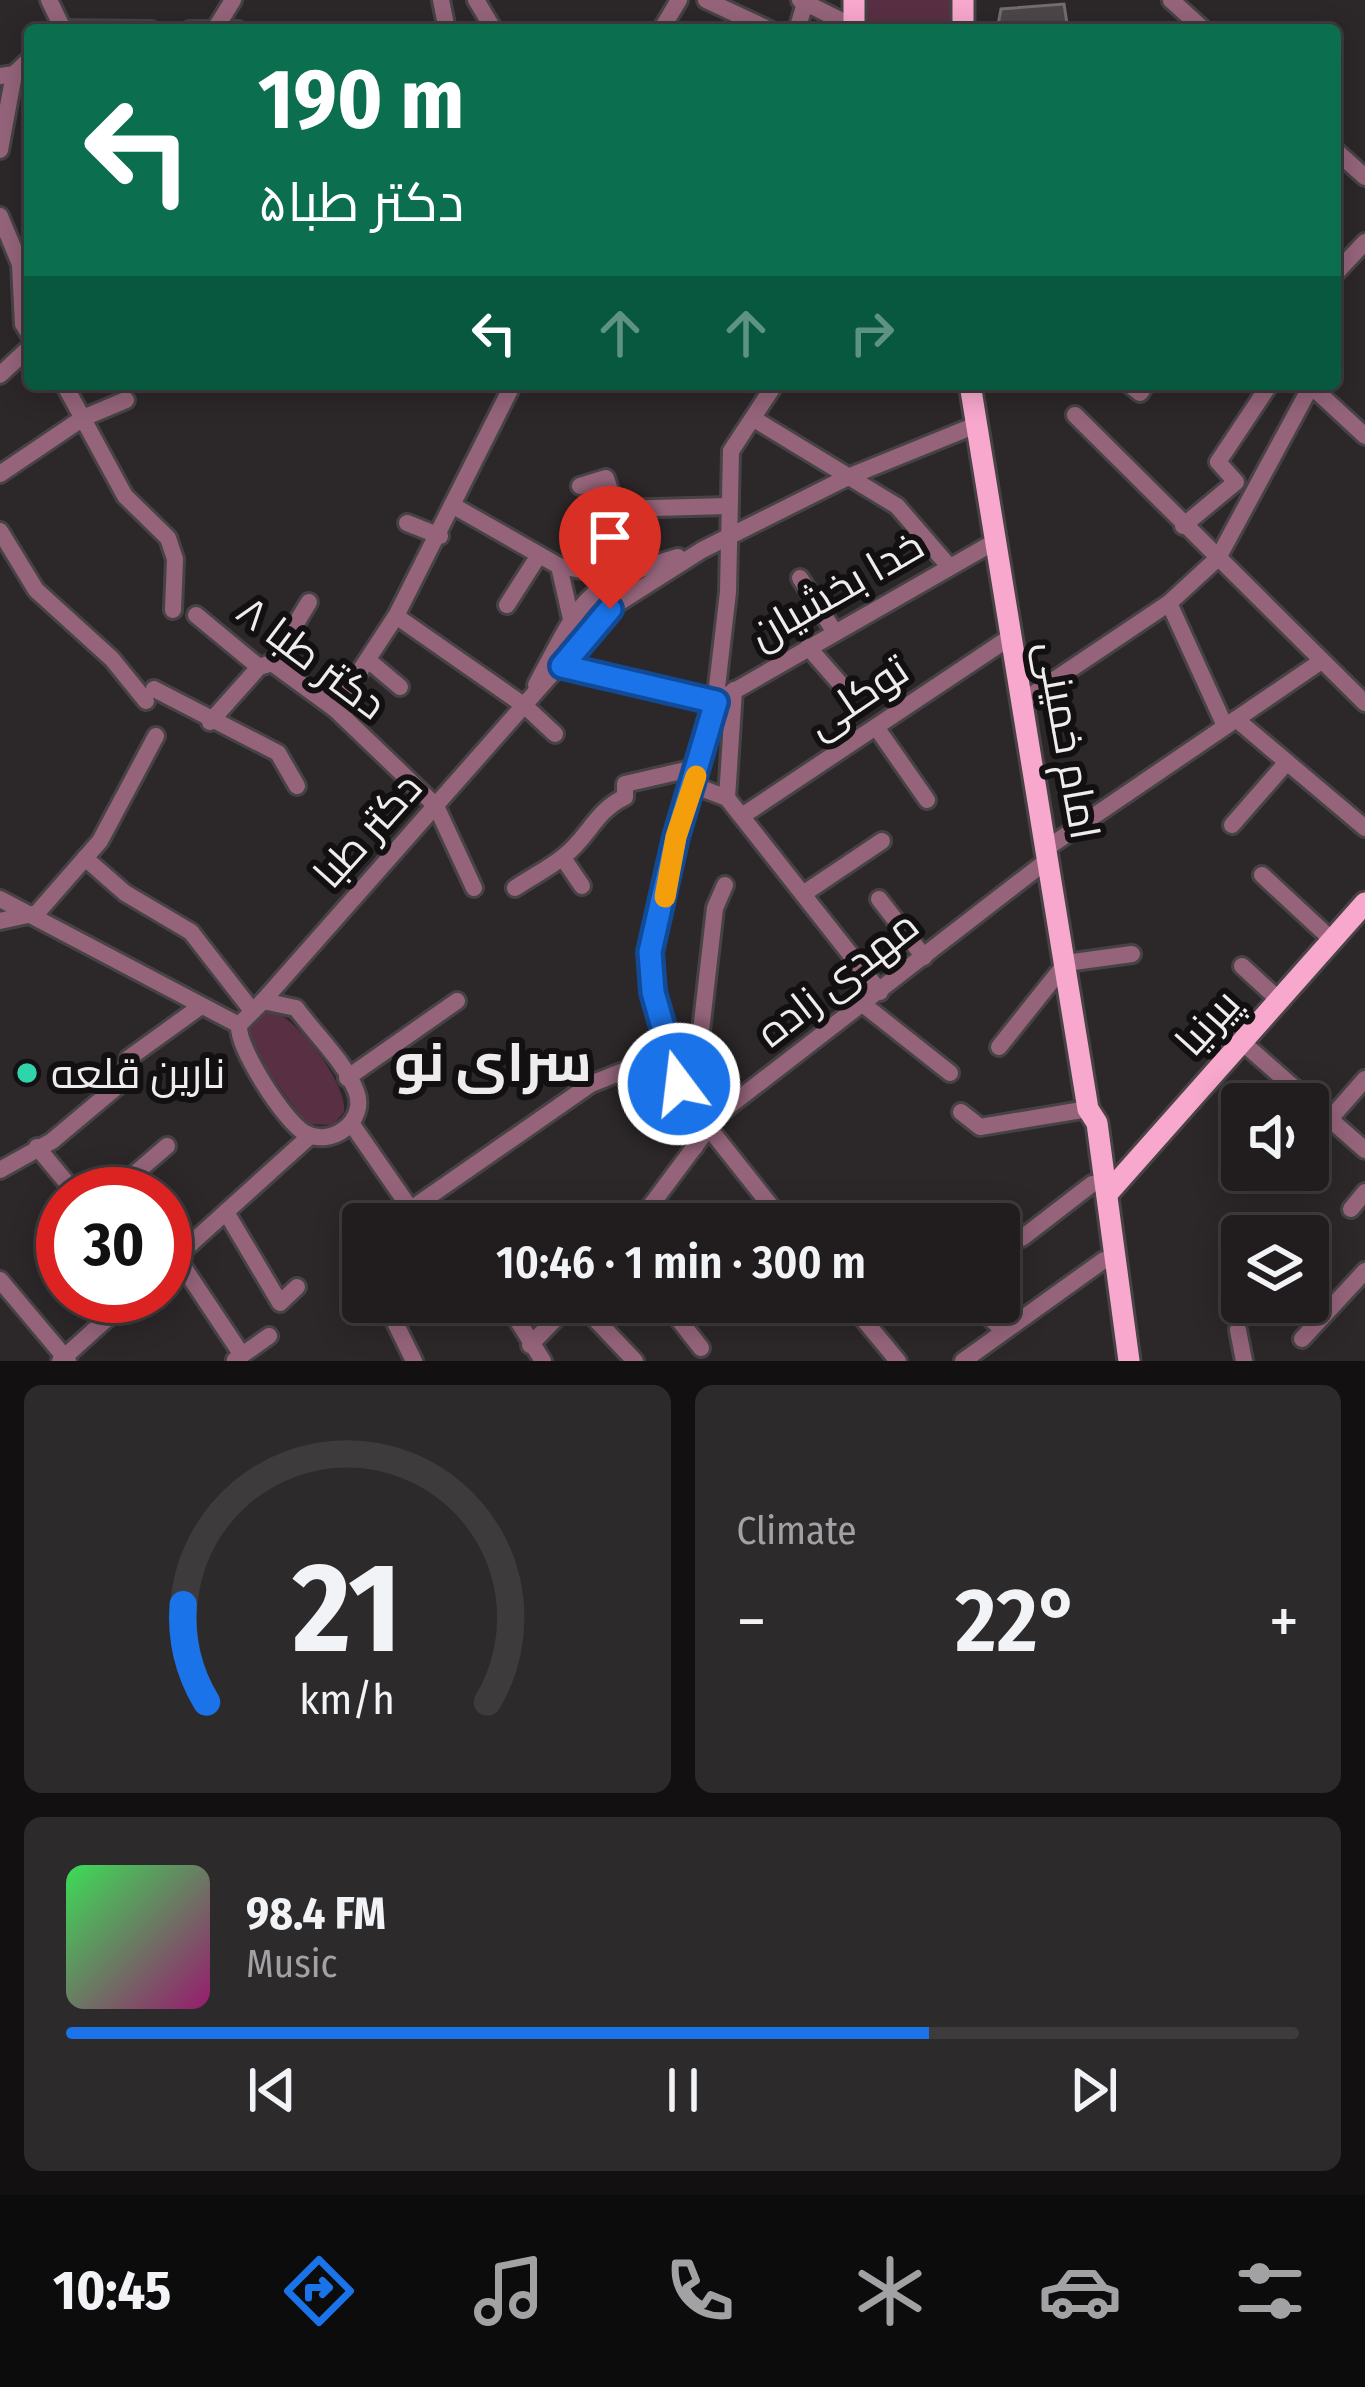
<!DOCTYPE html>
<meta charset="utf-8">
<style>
:root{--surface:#211d1f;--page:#2d2a2c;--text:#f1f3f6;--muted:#a2a2a4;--line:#3e3b3d;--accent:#1a73e8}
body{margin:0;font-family:"Fira Sans Condensed",Cairo,sans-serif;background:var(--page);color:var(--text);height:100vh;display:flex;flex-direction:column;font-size:45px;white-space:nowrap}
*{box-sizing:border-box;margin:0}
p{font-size:39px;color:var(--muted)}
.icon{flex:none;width:66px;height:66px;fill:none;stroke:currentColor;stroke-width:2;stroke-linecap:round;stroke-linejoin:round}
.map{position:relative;height:1361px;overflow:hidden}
.panel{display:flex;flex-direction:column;gap:24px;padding:24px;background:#121011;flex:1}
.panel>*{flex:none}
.guide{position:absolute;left:24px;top:24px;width:1317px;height:366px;border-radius:12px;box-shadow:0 6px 30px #0003,0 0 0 3px var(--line);background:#0b6e4f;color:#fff;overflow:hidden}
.fabs{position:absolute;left:1221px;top:1083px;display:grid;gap:24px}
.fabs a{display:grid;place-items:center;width:108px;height:108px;border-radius:12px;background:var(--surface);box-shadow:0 6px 30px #0003,0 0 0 3px var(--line);font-size:60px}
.speed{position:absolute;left:36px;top:1167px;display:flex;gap:24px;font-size:60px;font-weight:700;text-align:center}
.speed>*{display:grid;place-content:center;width:156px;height:156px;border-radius:50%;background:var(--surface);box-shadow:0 6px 30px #0003,0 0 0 3px var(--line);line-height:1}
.speed .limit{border:18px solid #d22;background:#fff;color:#111}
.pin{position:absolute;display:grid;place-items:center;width:102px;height:102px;color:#fff;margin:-123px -51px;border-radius:50% 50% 50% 0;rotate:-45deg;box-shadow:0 0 12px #0007}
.pin .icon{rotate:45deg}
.me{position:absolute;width:132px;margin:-66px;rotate:345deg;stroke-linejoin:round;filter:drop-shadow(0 0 9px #0008)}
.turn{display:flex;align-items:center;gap:42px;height:252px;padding:0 36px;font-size:54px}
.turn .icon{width:156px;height:156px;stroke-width:2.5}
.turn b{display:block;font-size:84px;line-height:102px}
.lanes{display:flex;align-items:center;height:114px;padding:0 36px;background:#0003;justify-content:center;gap:60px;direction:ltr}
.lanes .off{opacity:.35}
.big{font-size:90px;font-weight:600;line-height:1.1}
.panel .widget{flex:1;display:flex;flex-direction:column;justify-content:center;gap:18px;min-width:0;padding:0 42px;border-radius:18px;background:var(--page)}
.panel .dial{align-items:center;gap:0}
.dial svg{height:312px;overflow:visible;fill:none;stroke:var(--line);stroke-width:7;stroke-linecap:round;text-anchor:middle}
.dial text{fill:var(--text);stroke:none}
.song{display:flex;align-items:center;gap:36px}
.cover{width:144px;height:144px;border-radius:18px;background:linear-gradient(135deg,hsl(130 70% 55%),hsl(320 70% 35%))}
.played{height:12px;border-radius:6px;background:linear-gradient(90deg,var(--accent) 70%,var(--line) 70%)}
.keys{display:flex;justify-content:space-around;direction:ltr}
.heat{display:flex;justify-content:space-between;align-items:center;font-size:66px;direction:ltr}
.panel .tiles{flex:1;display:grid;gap:24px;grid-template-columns:1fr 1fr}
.widget:last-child{grid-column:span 2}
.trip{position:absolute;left:342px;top:1203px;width:678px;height:120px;border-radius:12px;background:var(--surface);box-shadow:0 6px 30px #0003,0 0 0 3px var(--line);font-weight:600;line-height:120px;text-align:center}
.tabs{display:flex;height:192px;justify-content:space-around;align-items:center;background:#0d0c0c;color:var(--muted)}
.tabs .icon{width:84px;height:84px}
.tabs .selected{color:var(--accent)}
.tabs b{font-size:54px;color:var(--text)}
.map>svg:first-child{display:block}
.green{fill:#592f43}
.building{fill:#4c4649;stroke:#746d70;stroke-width:3}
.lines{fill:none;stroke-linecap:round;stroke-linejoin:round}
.minor-casing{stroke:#474344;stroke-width:22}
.major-casing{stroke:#474344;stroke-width:27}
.minor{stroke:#95647b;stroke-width:16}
.major{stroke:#f8a7cd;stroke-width:21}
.route-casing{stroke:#114b97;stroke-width:30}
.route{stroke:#1a73e8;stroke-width:21}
.slow{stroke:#f59e0b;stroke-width:21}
.poi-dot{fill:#30d4aa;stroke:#131011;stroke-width:4.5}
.labels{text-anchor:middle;stroke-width:12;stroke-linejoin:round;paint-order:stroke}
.street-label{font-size:42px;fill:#efeced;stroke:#131011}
.poi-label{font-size:42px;fill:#efeced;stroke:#131011;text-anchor:start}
.district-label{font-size:54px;font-weight:bold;fill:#efeced;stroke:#131011}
</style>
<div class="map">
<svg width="1365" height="1361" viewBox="0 0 1365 1361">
<rect width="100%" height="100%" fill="#2c2729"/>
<!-- green -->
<g class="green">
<polygon points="865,0 952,0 953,30 864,30"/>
<path d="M267 1009C294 1013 348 1084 344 1112L333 1125 306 1124 250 1046 249 1027Z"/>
</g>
<!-- building -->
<polygon class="building" points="1064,4 1068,30 997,30 1001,9"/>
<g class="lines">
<!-- minor casing -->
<g class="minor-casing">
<g id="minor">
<polyline points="49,0 63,29"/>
<polyline points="441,0 447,30"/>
<polyline points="476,0 494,30"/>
<polyline points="706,0 770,30"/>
<polyline points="800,0 852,26"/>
<polyline points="1171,0 1204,30"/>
<polyline points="217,26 233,0"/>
<polyline points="63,29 151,30"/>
<polyline points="190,30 238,30"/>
<polyline points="661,30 679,0"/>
<polyline points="797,30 805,3"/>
<polyline points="0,76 14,74 30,59"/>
<polyline points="0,150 14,74"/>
<polyline points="1335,150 1365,177"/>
<polyline points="0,216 20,264 23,324 30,335"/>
<polyline points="1335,274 1365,242"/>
<polyline points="0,375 30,347"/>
<polyline points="64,384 125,496 168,538 175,559 173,610"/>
<polyline points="1129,384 1140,393 1146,384"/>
<polyline points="1309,384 1365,436"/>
<polyline points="1075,415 1365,703"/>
<polyline points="754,419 897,506 947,564"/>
<polyline points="0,474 83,418 126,400"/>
<polyline points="580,486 606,478 616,509 728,506"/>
<polyline points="452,505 559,566 614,576"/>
<polyline points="407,523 440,536"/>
<polyline points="1183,526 1236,482 1218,462 1270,384"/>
<polyline points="0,531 36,590 112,659 146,701"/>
<polyline points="559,566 571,619"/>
<polyline points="800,578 834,631"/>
<polyline points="1169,603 1225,726"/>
<polyline points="507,605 539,555"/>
<polyline points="196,615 259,667 272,663 335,709 436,806 474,888"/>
<polyline points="396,616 525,706 555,734"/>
<polyline points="808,647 843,687"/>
<polyline points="368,660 400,687"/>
<polyline points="272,663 309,602"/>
<polyline points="563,666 715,702"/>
<path d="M536 685C583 598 581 586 678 557"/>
<polyline points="154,689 278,753 297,786"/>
<polyline points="1023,701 1169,603 1218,558 1311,386"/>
<polyline points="715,702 996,541"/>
<polyline points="335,709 396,616 513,384"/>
<polyline points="1236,719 1365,828"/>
<polyline points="210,722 259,667"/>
<polyline points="876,727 927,800"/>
<polyline points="693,785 727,798 880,992"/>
<polyline points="727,798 734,690"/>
<polyline points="742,816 1012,636"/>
<polyline points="1232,825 1287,762"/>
<polyline points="1047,848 1320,662"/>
<polyline points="85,858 125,893 191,932 250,1008"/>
<polyline points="563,858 582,886"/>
<polyline points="1262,875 1332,940"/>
<path d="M515 888C531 877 550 868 564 856 589 837 595 811 625 797V784L699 767"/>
<polyline points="803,894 882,841"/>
<polyline points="0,899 239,1025"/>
<polyline points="879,899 924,957"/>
<polyline points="0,921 37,913 100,841 156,736"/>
<polyline points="1242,966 1279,1000"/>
<polyline points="263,1001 609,609 702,550 848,477 976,425"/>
<path d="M263 1001 296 1008C314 1033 345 1062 356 1091 368 1121 331 1148 305 1133 285 1122 237 1048 239 1025Z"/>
<polyline points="864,1005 950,1073"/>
<polyline points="1242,1042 1365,1150"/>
<polyline points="999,1047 1066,963 1132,954"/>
<polyline points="347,1078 457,1001"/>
<polyline points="961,1112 980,1127 1088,1109"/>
<polyline points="351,1123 421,1224"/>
<polyline points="709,1128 785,1224"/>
<polyline points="1308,1144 1365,1079"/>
<polyline points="37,1147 76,1194"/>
<polyline points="695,1147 653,992 650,952 675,837 714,713 728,592 731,451 775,384"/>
<polyline points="0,1170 52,1141 126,1079 129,1058 201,1006"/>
<polyline points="146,1194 131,1177 167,1146"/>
<polyline points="411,1209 591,1084 671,1052 701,1031 715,908 725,885"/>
<polyline points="1351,1209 1365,1192"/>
<polyline points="226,1212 280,1303 297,1287"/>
<polyline points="165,1214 192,1243"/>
<polyline points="637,1224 719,1114 1049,859"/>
<polyline points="1022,1238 1092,1184"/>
<polyline points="176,1256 242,1355"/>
<polyline points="165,1267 310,1136"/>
<polyline points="0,1280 68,1361"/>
<polyline points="385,1302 414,1361"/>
<polyline points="506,1302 543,1361"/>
<polyline points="579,1302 635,1361"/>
<polyline points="665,1302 701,1348"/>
<polyline points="849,1302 898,1361"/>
<polyline points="975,1302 1003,1331"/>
<polyline points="1238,1330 1244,1361"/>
<polyline points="1302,1339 1365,1271"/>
<polyline points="530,1345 572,1302"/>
<polyline points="235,1360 269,1336"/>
<polyline points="60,1361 132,1296"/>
<polyline points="963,1361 1104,1260"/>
</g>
</g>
<!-- major casing -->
<g class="major-casing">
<g id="major">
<polyline points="854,30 854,0"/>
<polyline points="963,30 963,0"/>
<polyline points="970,384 1088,1109 1097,1123 1129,1361"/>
<polyline points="1107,1194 1365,903"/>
</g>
</g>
<!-- minor -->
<use href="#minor" class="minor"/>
<!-- major -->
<use href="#major" class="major"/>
</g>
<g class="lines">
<!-- route casing -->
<g class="route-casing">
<polyline id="route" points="610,609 562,666 716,702 676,837 650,952 653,992 679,1084"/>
</g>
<!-- route -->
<use href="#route" class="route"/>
<!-- slow -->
<polyline class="slow" points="665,897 676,837 696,776"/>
</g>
<!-- markers -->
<circle class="poi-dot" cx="27" cy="1073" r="12"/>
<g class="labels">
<!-- street labels -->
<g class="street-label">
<text transform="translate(836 589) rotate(-30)" y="15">خدا بخشیان</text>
<text transform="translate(312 657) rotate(37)" y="15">دکتر طبا ۸</text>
<text transform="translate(857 696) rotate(-34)" y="15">توکلی</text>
<text transform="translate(1069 740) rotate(80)" y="15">امام خمینی</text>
<text transform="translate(367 830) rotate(-48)" y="15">دکتر طبا</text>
<text transform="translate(837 978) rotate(-38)" y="15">مهدی زاده</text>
<text transform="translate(1207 1022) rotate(-48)" y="15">پیرنیا</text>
</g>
<!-- poi labels -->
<g class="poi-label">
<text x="51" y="1088">نارین قلعه</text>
</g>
<!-- district labels -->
<g class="district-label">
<text x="493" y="1081">سرای نو</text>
</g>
</g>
</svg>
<div class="fabs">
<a><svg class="icon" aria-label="sound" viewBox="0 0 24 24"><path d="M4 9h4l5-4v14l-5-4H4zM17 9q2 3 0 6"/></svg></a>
<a><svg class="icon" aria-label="layers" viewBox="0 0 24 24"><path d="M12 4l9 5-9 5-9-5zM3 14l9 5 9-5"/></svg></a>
</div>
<div class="speed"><div class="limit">30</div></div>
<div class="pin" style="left:610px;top:609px;background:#d93025"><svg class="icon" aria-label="arrive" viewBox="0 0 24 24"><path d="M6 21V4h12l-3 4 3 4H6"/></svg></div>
<svg class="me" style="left:679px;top:1084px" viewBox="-20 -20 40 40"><circle r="17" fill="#1a73e8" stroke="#fff" stroke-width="3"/><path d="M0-11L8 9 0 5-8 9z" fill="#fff"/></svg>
<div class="trip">10:46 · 1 min · 300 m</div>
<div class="guide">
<div class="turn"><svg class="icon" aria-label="left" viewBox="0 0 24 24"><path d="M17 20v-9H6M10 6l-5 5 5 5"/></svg><div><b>190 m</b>دکتر طبا۵</div></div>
<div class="lanes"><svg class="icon" aria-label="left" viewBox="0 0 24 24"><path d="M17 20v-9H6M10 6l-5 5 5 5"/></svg><svg class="icon off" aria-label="ahead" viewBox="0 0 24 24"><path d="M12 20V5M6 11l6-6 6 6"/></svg><svg class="icon off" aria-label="ahead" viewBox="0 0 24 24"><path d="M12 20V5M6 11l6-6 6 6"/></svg><svg class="icon off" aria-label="right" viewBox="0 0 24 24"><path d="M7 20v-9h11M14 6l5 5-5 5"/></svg></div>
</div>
</div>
<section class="panel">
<div class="tiles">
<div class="widget dial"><svg viewBox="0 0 100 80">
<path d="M14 69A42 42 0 1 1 86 69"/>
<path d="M14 69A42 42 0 0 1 8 44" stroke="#1a73e8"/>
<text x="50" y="56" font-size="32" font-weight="700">21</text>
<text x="50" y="72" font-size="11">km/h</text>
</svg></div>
<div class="widget"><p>Climate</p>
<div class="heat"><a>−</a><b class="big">22°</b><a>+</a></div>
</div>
<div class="widget">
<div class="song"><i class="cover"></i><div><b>98.4 FM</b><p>Music</p></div></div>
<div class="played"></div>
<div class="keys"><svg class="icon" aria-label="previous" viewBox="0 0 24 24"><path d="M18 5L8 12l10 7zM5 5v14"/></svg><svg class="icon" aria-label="pause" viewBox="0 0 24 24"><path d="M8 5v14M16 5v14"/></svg><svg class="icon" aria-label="next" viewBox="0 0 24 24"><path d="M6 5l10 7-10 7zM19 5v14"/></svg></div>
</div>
</div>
</section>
<nav class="tabs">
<b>10:45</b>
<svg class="icon selected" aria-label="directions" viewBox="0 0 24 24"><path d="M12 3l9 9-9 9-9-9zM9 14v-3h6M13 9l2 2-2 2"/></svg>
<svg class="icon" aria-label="music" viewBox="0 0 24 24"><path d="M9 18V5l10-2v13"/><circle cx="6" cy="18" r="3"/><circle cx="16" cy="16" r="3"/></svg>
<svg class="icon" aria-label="phone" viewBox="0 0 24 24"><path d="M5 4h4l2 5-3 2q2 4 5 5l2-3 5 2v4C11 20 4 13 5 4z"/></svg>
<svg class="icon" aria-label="climate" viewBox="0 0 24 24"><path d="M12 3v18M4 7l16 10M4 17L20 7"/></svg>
<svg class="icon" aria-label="car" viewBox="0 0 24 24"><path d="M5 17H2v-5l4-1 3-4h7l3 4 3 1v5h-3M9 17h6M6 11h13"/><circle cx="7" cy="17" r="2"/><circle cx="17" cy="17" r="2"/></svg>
<svg class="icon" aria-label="filters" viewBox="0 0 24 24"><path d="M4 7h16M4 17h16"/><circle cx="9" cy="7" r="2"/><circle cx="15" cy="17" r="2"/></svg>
</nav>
